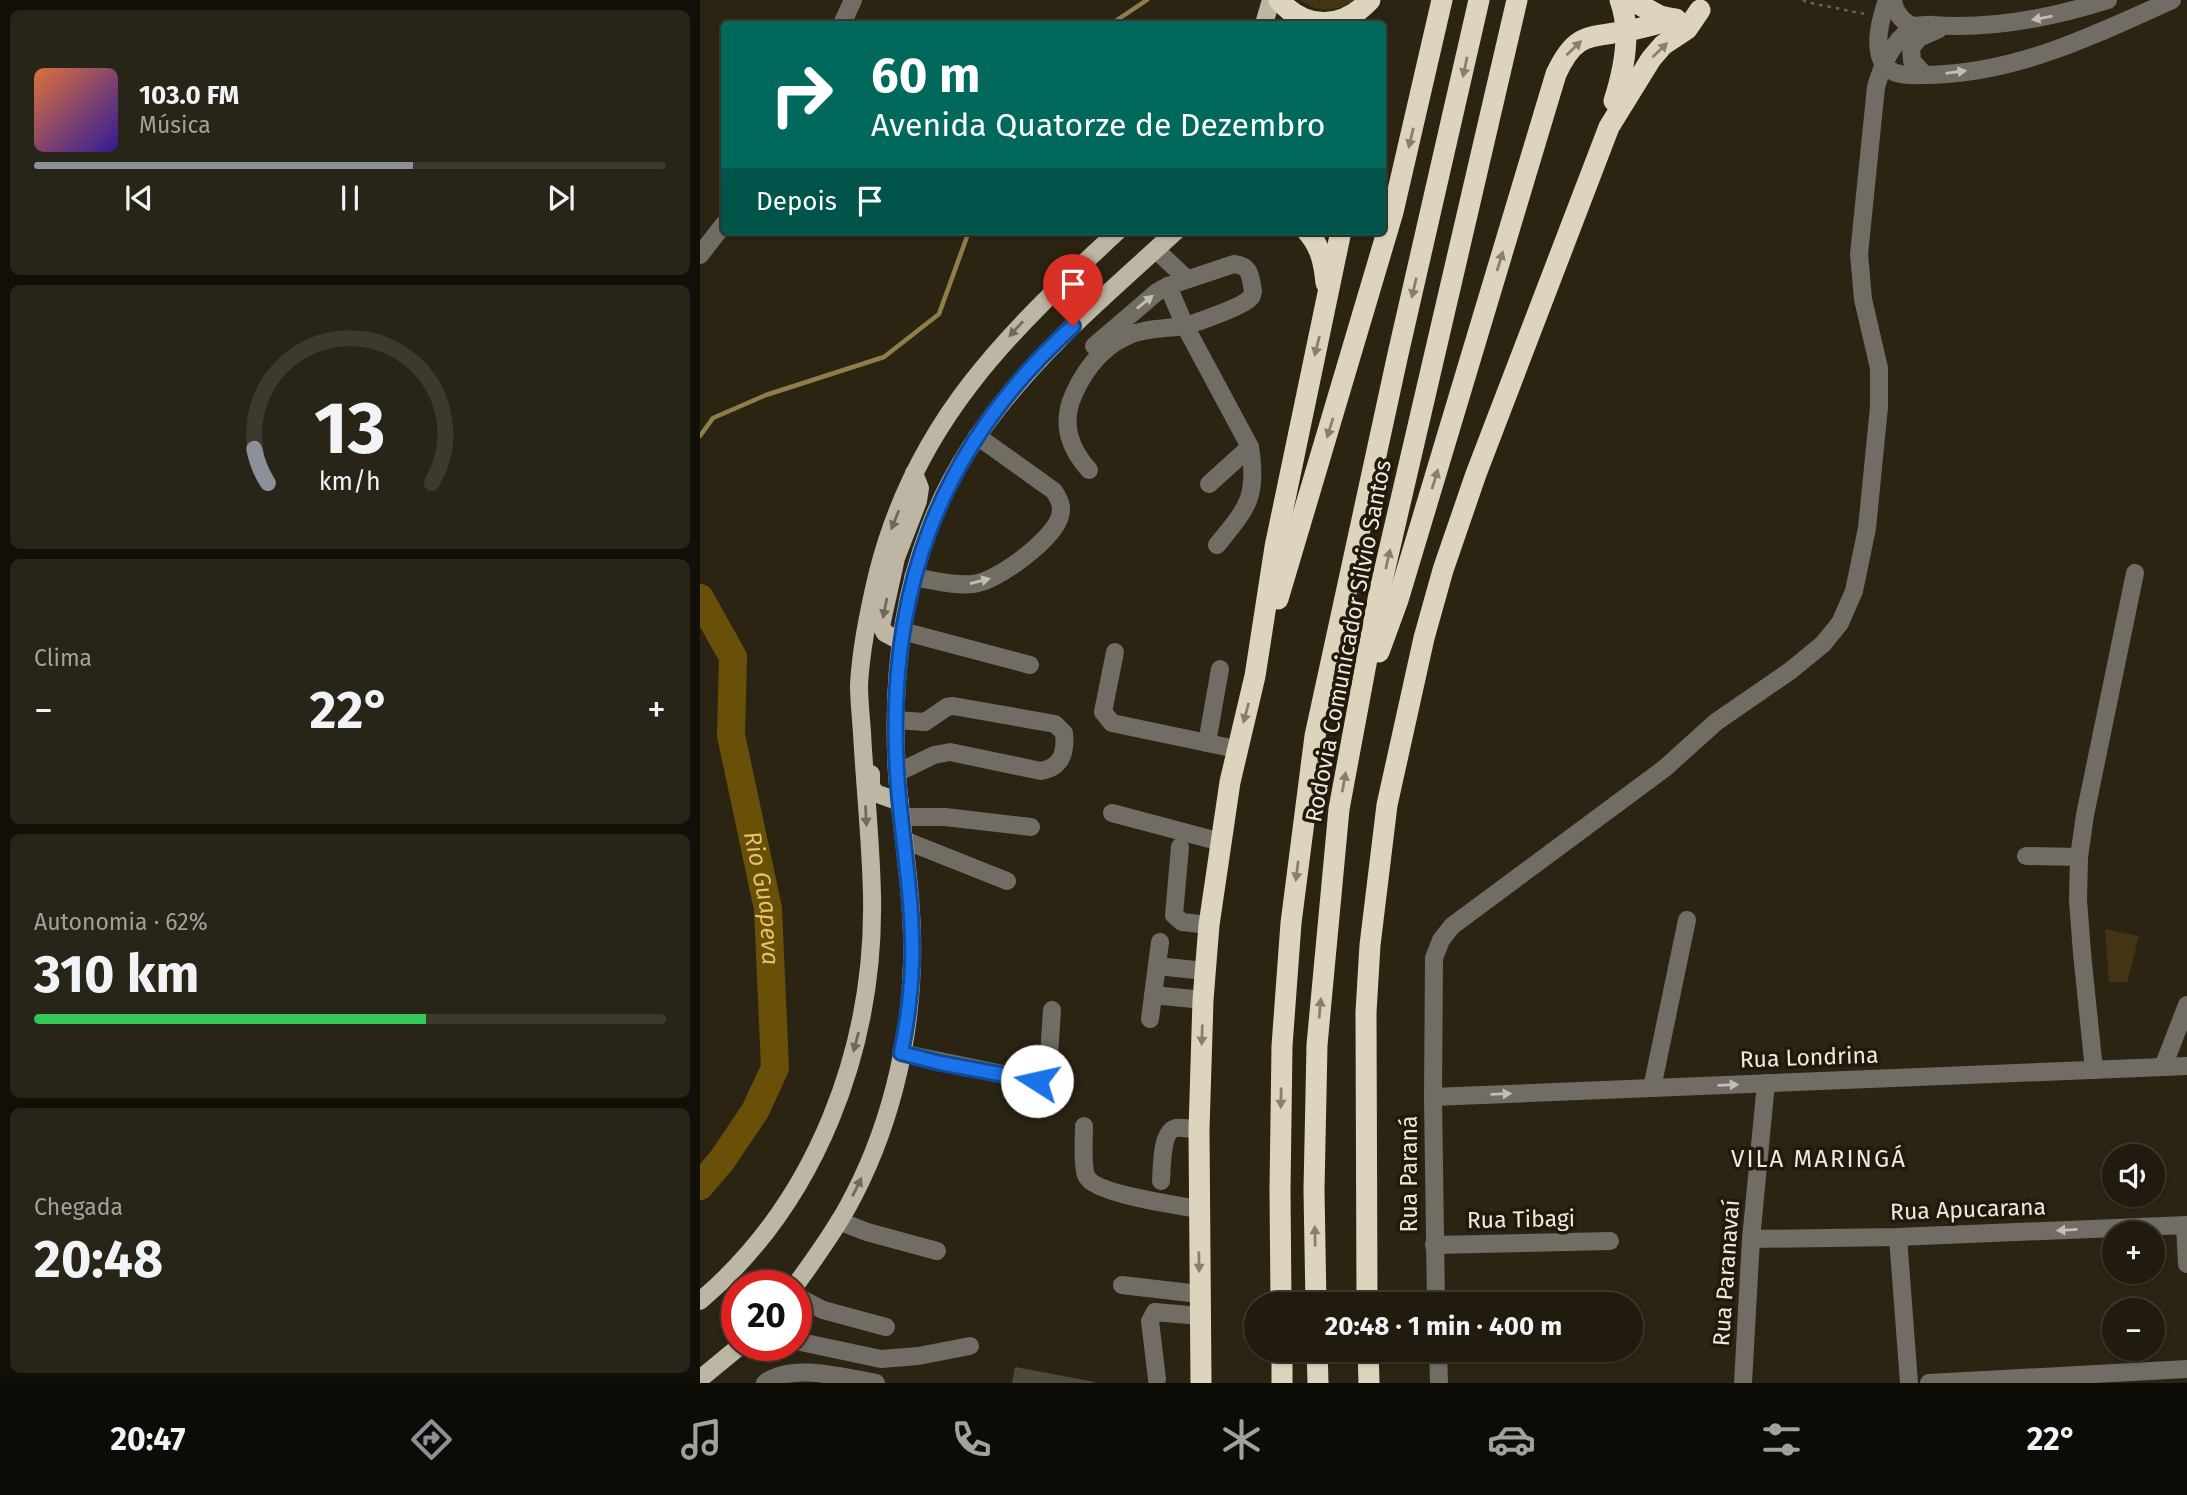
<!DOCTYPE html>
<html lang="pt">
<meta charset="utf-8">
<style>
:root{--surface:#201b0e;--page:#282417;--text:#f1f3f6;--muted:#a2a19e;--line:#3d392e;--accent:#8c9099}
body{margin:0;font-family:"Fira Sans",sans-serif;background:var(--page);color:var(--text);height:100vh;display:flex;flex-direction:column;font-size:26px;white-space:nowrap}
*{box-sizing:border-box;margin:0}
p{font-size:23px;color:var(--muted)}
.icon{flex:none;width:38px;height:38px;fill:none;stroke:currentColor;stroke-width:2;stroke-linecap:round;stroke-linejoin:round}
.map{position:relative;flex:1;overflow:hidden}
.sheet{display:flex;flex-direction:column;gap:10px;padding:10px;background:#120f08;width:700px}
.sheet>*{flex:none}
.hud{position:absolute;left:21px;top:21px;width:665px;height:214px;border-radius:7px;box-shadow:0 2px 5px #0004,0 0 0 2px var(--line);background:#00695c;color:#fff;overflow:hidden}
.fabs{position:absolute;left:1402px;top:1144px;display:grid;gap:14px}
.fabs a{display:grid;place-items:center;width:63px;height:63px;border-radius:50%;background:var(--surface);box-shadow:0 2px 5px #0004,0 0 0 2px var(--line);font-size:35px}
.speed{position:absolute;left:21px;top:1270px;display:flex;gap:14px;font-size:35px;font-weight:700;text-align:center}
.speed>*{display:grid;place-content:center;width:91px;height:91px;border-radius:50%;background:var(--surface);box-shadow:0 2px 5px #0004,0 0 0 2px var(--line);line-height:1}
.speed .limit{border:10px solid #d22;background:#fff;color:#111}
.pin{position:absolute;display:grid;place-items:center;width:60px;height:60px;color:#fff;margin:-72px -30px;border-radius:50% 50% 50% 0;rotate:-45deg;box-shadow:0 0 7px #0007}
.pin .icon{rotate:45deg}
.me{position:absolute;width:77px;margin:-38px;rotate:280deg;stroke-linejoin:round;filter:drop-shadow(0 0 5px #0008)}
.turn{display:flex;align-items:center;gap:24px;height:147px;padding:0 35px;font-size:32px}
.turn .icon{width:91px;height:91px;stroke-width:2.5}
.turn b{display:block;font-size:49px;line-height:60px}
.then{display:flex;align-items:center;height:66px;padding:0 35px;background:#0003;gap:14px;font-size:26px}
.big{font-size:52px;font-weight:700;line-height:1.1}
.sheet .widget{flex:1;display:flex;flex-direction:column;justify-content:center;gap:10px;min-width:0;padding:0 24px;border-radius:10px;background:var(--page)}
.sheet .dial{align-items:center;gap:0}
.dial svg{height:182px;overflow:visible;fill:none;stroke:var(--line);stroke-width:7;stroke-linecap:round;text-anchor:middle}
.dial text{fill:var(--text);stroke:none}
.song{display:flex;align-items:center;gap:21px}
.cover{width:84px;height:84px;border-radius:10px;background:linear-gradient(135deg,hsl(20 70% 55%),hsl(250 70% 35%))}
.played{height:7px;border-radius:4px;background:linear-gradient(90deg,var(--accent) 60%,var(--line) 60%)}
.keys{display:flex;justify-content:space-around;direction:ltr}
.heat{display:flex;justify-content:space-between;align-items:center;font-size:38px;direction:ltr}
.charge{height:10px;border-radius:5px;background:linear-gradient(90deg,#34c759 62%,var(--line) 0)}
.trip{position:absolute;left:544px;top:1292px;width:399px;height:70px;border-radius:35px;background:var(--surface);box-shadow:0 2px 5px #0004,0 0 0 2px var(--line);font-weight:700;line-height:70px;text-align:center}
.menu{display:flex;height:112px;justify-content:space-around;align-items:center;background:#0d0b06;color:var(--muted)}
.menu .icon{width:49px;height:49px}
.menu .selected{color:var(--accent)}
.menu b{font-size:32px;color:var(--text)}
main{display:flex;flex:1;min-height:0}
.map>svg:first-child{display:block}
.green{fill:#433514}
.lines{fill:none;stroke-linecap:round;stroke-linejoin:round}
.stream{stroke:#907e49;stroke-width:4.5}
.river{stroke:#685009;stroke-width:28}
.building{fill:#504937;filter:url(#shadow)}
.path{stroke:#696354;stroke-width:2.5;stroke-dasharray:3.5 5;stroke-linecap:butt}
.minor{stroke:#716d65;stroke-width:18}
.major{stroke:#beb6a5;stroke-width:18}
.highway{stroke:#ddd4be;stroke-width:21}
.oneway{fill:#c2beb4}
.oneway2{fill:#88806d}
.oneway3{fill:#706858}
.route-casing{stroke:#114b97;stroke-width:18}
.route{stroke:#1a73e8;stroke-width:12}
.labels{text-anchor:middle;stroke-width:7;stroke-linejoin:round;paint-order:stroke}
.street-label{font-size:23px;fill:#ede9de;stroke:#211a0a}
.water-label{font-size:24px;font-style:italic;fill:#e6c167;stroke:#211a0a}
.neighbourhood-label{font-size:24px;letter-spacing:2px;fill:#ede9de;stroke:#211a0a}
</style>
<main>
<section class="sheet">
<div class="widget">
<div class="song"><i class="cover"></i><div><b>103.0 FM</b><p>Música</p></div></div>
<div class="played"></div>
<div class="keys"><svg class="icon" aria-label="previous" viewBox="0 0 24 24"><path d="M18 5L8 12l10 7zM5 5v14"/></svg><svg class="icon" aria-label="pause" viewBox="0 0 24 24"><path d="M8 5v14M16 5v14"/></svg><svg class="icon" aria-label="next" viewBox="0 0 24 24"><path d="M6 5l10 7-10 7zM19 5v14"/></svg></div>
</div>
<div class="widget dial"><svg viewBox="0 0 100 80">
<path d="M14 69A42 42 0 1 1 86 69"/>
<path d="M14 69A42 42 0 0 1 8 54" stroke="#8c9099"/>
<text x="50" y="56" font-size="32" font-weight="700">13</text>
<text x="50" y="72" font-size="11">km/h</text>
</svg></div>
<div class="widget"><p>Clima</p>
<div class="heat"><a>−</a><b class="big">22°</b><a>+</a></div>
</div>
<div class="widget"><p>Autonomia · 62%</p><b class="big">310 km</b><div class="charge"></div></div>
<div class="widget"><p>Chegada</p><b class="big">20:48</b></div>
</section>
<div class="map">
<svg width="1487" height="1383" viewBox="0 0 1487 1383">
<defs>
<filter id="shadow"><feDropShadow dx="6" dy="6" stdDeviation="0" flood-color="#0009"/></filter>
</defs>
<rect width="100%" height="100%" fill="#2b2413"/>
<!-- green -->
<g class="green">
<path d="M600 0H658C635 11 623 15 600 0Z"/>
<polygon points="1405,929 1439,936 1427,982 1409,982"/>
</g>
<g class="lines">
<!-- stream -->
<g class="stream">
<polyline points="411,24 447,0"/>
<polyline points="0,436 13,418 66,395 184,357 239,314 269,231"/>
</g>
<!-- river -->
<path class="river" id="s1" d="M0 598 33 657 31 735 68 909 75 1068 55 1111 22 1160 0 1186"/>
</g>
<!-- building -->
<polygon class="building" points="315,1367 395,1382 394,1383 312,1383"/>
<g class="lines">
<!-- path -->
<polyline class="path" points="1103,0 1106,2 1165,14"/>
<!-- minor -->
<g class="minor">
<path d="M1187 0C1181 18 1173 45 1183 63 1193 78 1213 75 1228 75 1318 73 1392 36 1472 0"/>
<path d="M1193 0C1194 10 1201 21 1211 25 1217 27 1226 24 1232 25 1292 30 1351 18 1408 0"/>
<polyline points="142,24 153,0"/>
<polyline points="1225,75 1212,61 1211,48 1219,38 1239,29"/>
<polyline points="456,250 487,279"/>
<polyline points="0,255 24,224"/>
<polyline points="468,286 485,326 550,447 509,484"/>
<path d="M389 470C371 450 362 427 371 401 381 375 399 349 425 337 444 328 463 329 483 326 494 324 540 307 548 300 552 297 552 296 553 291 550 276 551 266 534 264L468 286 457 292 394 346"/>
<path d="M517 545C547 508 558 498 550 447"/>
<path d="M213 577C232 580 253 586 273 584 297 582 354 539 360 516 363 506 359 499 354 491L277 436"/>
<polyline points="202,631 330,665"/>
<polyline points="415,652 403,712 412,723 536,749"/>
<path d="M196 720 225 722 247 707 253 706 355 724 364 733C366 752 362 767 341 771L250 752 234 755 197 773"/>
<polyline points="507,743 520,669"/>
<polyline points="412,813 521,842"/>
<polyline points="201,817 245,817 331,827"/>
<polyline points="204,840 307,881"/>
<polyline points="480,847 474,915 482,922 509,925"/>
<polyline points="1326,856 1379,857"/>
<polyline points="457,966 505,971"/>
<polyline points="453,995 503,1000"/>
<polyline points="450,1019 460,942"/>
<polyline points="201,1053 337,1081 345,1077 348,1070 352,1010"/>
<polyline points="1463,1067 1487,1005"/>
<polyline points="1394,1070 1382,953 1378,900 1379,857 1385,815 1435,573"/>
<polyline points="952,1088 987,920"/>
<polyline points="733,1097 1487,1066"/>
<path d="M384 1126C384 1139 382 1164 386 1175 392 1194 478 1205 498 1209"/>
<path d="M461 1181C462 1168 461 1131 476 1128 482 1127 492 1129 499 1130"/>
<polyline points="139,1221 167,1232 237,1251"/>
<polyline points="1485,1225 1487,1264"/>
<polyline points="1198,1237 1209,1383"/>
<polyline points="1051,1239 1198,1237 1487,1225"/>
<polyline points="734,1245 910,1241"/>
<polyline points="422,1285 499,1294"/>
<polyline points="96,1296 123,1310 186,1327"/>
<path d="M736 1304 733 1097 734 958 741 940 752 926 965 768 1016 722 1090 671 1123 644 1140 623 1154 591 1167 528 1179 407V368L1163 299 1159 254 1176 87C1184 60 1191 45 1213 26"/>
<polyline points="96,1341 181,1359 218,1356 270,1346"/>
<polyline points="738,1349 739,1383"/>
<polyline points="457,1379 450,1321 455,1312 500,1316"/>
<path d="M65 1383C92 1362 145 1378 176 1383"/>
<polyline points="1043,1383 1051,1239 1066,1083"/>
<polyline points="1229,1383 1487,1369"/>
</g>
<!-- major -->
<g class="major">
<polyline points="564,24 571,0"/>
<polyline points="200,641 185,633 181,626 196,558 218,501 220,488 214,473"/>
<polyline points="171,774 171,786 175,793 200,802"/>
<path d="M95 1286C113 1261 132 1235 147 1208 188 1134 210 1047 212 963 214 900 202 837 197 774 192 691 199 607 229 529 276 403 380 319 476 231"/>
<path d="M0 1301C117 1202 175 1047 172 896 171 842 165 788 162 733 161 717 159 701 159 685 161 647 169 609 178 572 216 421 308 333 418 231"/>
<polyline points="0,1379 40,1346"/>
</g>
<!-- highway -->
<g class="highway">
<path d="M579 0C606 31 643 29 670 0"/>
<polyline points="931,0 960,16 974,19"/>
<path d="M914 101C924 70 932 32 920 0"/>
<path d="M607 231C621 247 624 263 626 283"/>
<polyline points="578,599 693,212 742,0"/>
<path d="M679 652 698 600 856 74C875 33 887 38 926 31 943 28 959 23 976 19"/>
<polyline points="581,1304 580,1190 582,1046 591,923 615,736 698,354 779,0"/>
<polyline points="616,1304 614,1190 617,1045 639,809 679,594 817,0"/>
<polyline points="667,1304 666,1012 670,945 687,805 724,638 743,570 776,474 909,127 951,59 963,45 987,29 1000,10"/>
<polyline points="582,1349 582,1383"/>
<polyline points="617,1349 618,1383"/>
<polyline points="668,1349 669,1383"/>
<polyline points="501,1383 499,1130 503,1000 509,925 530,782 555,676 575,547 641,231"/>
</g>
</g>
<!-- one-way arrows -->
<defs><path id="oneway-solid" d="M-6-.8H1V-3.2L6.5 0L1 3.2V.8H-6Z" transform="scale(1.75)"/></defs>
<g class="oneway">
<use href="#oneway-solid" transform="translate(1342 18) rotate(170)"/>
<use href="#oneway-solid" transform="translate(1256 72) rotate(-8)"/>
<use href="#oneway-solid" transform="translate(445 302) rotate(-39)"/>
<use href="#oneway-solid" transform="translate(280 581) rotate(-14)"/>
<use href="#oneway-solid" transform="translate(1028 1085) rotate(-2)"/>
<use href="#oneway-solid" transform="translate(801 1094) rotate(-2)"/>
<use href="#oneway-solid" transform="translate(1367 1230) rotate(177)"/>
</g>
<g class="oneway2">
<use href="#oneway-solid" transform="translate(874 48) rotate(-44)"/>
<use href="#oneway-solid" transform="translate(960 50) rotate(-44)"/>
<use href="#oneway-solid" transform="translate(765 67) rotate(102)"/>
<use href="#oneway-solid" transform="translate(711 138) rotate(103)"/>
<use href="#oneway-solid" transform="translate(800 261) rotate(-73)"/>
<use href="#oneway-solid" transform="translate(714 288) rotate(103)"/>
<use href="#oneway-solid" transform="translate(617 346) rotate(104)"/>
<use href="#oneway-solid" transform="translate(630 428) rotate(107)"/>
<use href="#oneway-solid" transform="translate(735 479) rotate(-73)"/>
<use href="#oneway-solid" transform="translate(688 559) rotate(-77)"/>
<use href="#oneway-solid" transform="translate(546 713) rotate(105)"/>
<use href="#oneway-solid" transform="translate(644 782) rotate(-80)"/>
<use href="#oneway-solid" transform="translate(597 871) rotate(97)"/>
<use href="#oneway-solid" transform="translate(620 1008) rotate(-85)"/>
<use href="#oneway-solid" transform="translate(502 1035) rotate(92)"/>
<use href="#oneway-solid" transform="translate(581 1098) rotate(91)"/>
<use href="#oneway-solid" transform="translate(615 1236) rotate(-91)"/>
<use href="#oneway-solid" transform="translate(499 1262) rotate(89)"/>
</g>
<g class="oneway3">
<use href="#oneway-solid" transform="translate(316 329) rotate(132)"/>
<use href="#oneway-solid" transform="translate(195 520) rotate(112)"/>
<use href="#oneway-solid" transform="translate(185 608) rotate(101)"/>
<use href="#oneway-solid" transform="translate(166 816) rotate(87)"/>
<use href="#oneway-solid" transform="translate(156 1042) rotate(105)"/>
<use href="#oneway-solid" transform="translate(157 1187) rotate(-64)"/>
</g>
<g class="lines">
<!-- route casing -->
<g class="route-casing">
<path id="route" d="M337 1081 240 1063 201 1053C207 1024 211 994 212 964 214 900 201 836 197 773 186 594 238 448 373 326"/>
</g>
<!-- route -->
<use href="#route" class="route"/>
</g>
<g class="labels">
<!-- street labels -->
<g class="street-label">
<text transform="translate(648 641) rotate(-79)" y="8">Rodovia Comunicador Silvio Santos</text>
<text transform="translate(1109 1057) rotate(-2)" y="8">Rua Londrina</text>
<text transform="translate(709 1174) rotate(-90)" y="8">Rua Paraná</text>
<text transform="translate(1268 1209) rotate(-2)" y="8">Rua Apucarana</text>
<text transform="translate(821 1219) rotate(-1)" y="8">Rua Tibagi</text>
<text transform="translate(1026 1273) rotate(-86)" y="8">Rua Paranavaí</text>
</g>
<!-- water labels -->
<g class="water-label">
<text dy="8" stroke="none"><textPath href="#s1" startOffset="312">Rio Guapeva</textPath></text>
</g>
<!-- neighbourhood labels -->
<g class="neighbourhood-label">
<text x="1119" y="1167">VILA MARINGÁ</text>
</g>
</g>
</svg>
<div class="fabs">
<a><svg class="icon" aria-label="sound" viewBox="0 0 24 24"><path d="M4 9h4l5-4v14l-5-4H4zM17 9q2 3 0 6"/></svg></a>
<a>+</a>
<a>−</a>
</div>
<div class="speed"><div class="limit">20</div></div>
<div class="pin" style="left:373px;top:326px;background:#d93025"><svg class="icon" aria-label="arrive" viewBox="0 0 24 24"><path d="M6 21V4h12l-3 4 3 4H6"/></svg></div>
<svg class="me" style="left:337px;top:1081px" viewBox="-20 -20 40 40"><circle r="19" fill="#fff"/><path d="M0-13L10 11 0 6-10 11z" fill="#1a73e8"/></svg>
<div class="trip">20:48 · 1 min · 400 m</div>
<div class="hud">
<div class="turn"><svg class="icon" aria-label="right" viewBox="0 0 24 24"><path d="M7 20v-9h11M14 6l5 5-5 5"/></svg><div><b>60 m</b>Avenida Quatorze de Dezembro</div></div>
<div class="then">Depois<svg class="icon" aria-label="arrive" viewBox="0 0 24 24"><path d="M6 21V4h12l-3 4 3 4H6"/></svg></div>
</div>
</div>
</main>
<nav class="menu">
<b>20:47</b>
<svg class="icon selected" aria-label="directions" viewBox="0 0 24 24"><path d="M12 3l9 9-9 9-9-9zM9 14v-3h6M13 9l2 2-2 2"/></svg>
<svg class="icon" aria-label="music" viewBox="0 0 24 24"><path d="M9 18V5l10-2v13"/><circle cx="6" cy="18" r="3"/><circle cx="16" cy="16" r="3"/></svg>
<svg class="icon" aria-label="phone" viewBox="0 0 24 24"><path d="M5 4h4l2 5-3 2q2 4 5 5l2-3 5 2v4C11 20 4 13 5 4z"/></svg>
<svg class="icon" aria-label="climate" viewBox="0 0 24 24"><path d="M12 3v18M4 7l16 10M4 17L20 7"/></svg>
<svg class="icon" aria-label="car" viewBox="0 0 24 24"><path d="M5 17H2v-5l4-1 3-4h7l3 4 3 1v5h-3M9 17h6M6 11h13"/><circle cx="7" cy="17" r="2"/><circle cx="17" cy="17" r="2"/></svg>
<svg class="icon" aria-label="filters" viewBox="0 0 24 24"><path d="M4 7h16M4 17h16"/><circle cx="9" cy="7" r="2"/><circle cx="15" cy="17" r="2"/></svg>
<b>22°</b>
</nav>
